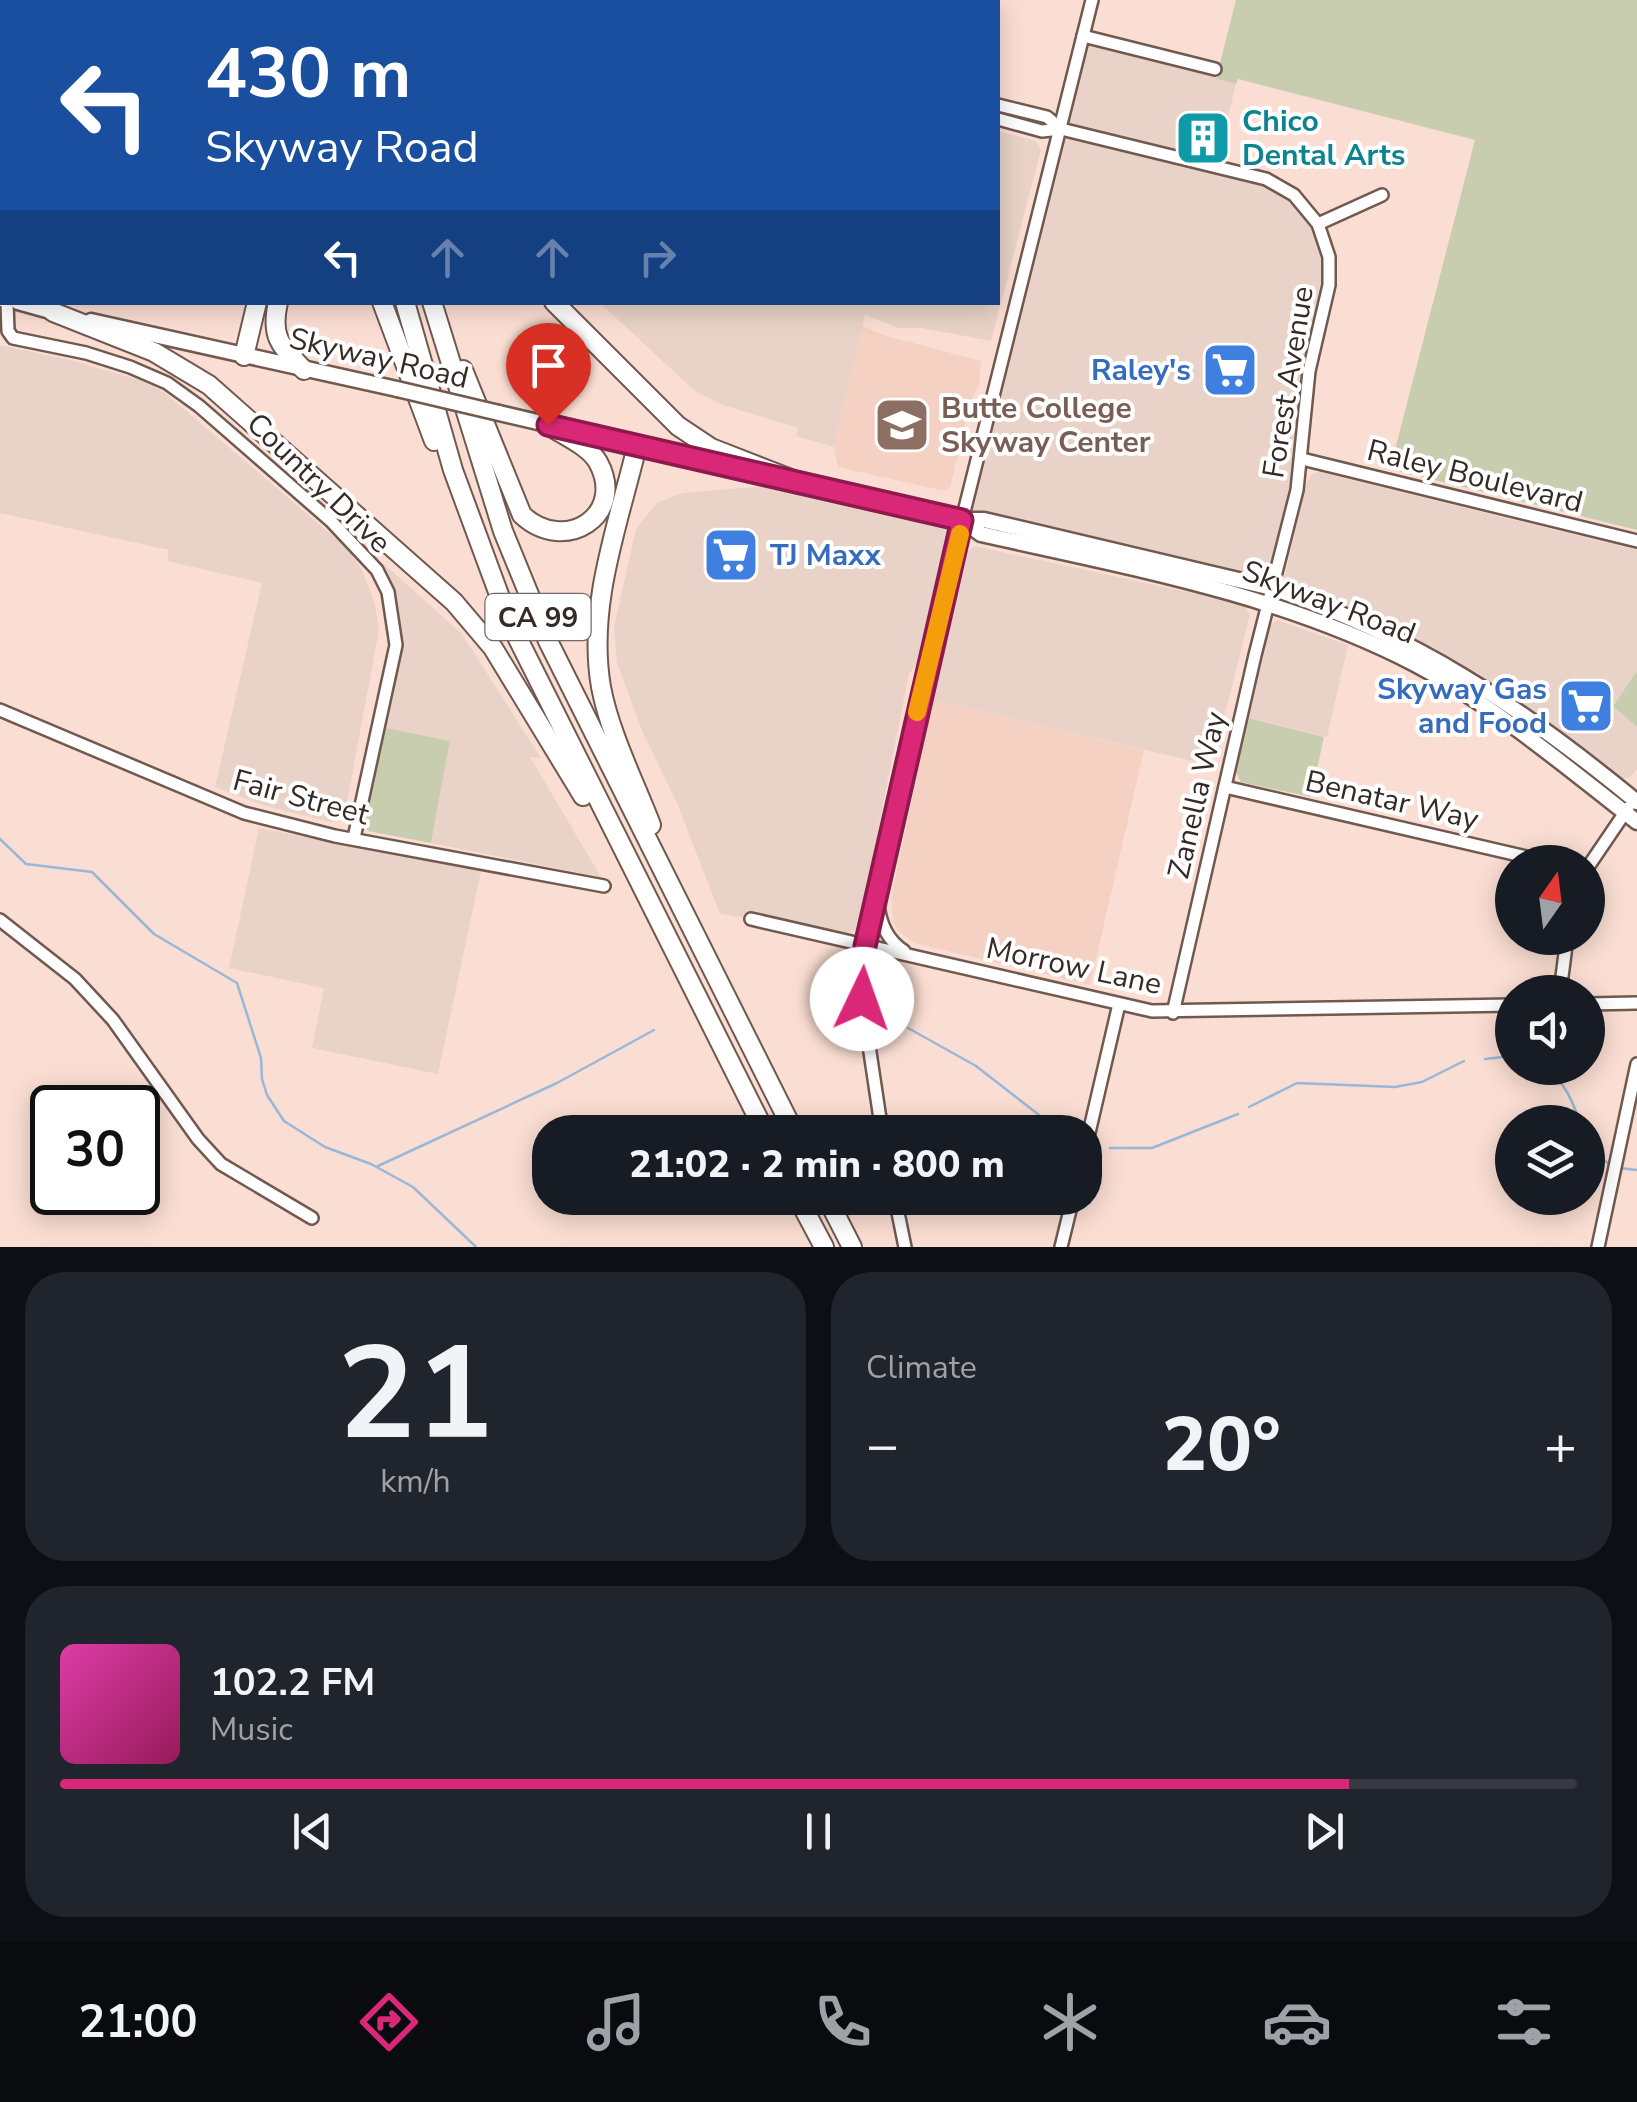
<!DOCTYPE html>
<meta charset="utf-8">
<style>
:root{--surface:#171b24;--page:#20242c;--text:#f1f3f6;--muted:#9ea1a6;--line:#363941;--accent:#db2777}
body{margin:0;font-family:"Nunito Sans",sans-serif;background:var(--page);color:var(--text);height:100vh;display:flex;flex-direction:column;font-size:38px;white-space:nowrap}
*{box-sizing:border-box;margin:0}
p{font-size:32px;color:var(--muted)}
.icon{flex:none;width:55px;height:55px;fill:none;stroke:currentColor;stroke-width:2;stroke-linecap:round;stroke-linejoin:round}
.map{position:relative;height:1247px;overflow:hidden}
.details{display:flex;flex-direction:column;gap:25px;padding:25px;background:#0d0f14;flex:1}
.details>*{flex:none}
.banner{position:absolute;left:0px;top:0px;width:1000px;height:305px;box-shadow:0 5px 25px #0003;background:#1a4fa0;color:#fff;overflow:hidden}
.needle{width:65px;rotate:14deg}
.fabs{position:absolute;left:1495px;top:845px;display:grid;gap:20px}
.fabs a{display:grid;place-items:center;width:110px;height:110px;border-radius:50%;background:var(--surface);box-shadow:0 5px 25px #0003;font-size:50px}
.speed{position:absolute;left:30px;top:1085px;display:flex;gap:20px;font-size:50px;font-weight:700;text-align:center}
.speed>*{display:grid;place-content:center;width:130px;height:130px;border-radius:50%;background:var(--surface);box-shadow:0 5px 25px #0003;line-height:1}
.speed .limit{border:5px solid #111;border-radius:15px;background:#fff;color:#111}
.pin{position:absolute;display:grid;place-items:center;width:85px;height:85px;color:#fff;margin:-102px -42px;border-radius:50% 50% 50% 0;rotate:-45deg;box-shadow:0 0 10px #0007}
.pin .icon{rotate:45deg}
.me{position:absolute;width:110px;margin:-55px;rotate:3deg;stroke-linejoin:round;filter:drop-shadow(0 0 8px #0008)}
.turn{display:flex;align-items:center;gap:35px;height:210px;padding:0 40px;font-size:45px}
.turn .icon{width:130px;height:130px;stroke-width:2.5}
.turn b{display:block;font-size:70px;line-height:85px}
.lanes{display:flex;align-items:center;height:95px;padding:0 40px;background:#0003;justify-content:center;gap:50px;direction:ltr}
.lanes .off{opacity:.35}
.big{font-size:75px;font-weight:800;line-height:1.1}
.details .tile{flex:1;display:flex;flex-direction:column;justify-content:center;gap:15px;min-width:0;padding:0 35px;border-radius:40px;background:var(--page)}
.details .dial{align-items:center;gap:0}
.dial b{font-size:130px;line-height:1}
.song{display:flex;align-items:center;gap:30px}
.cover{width:120px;height:120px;border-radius:15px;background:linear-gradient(135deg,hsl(320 70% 55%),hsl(330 70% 35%))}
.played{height:10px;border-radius:5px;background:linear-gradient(90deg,var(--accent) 85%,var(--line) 85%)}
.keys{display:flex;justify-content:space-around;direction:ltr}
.heat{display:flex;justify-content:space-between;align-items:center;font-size:55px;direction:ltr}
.details .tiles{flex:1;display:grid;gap:25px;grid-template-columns:1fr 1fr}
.tile:last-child{grid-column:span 2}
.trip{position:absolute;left:532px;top:1115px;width:570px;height:100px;border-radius:40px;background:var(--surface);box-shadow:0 5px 25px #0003;font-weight:800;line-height:100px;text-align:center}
.menu{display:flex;height:160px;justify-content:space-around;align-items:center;background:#090b0e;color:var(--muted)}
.menu .icon{width:70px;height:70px}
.menu .on{color:var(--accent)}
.menu b{font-size:45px;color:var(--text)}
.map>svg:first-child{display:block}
.commercial{fill:#e9d3c8}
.built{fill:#f4d1c3}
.green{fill:#c8cdb0}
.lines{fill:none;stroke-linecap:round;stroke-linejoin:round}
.stream{stroke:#97b8d8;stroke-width:2.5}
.minor-casing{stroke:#715950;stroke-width:16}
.major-casing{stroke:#715950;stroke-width:19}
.highway-casing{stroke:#715950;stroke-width:22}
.minor{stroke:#fff;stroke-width:11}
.major{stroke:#fff;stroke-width:14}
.highway{stroke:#fff;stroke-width:18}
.major-bridge-casing{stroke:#715950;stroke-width:19;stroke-linecap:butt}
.major-bridge{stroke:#fff;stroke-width:14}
.route-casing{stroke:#8e194d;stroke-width:25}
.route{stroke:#db2777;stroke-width:18}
.slow{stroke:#f59e0b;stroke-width:18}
.labels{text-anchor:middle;stroke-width:8;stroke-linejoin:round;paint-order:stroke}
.shield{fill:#fff;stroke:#726a67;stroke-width:2.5}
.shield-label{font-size:28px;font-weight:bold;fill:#352a26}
.culture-label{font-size:30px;font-weight:bold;fill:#0d838f;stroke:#fff;text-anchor:start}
.street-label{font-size:30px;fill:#352a26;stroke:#fff}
.shop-label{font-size:30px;font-weight:bold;fill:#366cbe;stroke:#fff;text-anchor:end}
.education-label{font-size:30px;font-weight:bold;fill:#785e54;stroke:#fff;text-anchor:start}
</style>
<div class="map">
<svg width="1637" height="1247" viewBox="0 0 1637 1247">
<rect width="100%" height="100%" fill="#fbded3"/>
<!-- commercial -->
<g class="commercial">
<polygon points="2,17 2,274 0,279 0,27"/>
<polygon points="1083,36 1218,70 1216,79 1236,84 1216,166 1253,175 1306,207 1329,257 1309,371 1302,459 1272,588 962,520 937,638 909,674 858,930 845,933 720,914 677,803 643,733 617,663 614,627 636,529 657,503 683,493 801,483 962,520"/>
<polygon points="998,131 1036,141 1041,150 991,341 922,328 899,328 865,315 834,447 796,436 798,428 723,405 696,392 600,303 998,302"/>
<polygon points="0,345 70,360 140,380 164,392 347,548 362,570 375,604 379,630 346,808 338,821 330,822 262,805 215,787 262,583 167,561 169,550 0,513"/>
<polygon points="1319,472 1637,550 1637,671 1613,706 1637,727 1637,769 1630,777 1618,779 1539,716 1478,673 1376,619 1284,580 1306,484 1312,474"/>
<polygon points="974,546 1244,604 1250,615 1214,757 1203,755 1201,763 933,700 966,553"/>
<polygon points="382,562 462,634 541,758 530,757 601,877 431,843 450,741 384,728 398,660 394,604"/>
<polygon points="1277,620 1348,645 1327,737 1248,718 1270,625"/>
<polygon points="259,828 481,871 438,1074 312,1048 324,988 229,968"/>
</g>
<!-- built -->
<g class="built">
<polygon points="862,326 887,336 981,361 979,385 970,404 950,488 944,491 838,467 834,447"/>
<polygon points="933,700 1144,750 1090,985 914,943 898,931 893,921 891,898"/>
</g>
<!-- green -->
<g class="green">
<polygon points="1236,0 1637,0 1637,530 1390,469 1475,140 1238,79 1236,84 1216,79"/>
<polygon points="1637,671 1637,727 1613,706"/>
<polygon points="1248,718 1324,737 1311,797 1241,782 1234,769"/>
<polygon points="381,727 450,741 431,843 368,831 364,823"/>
</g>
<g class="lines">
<!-- stream -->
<g class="stream">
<polyline points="6,2 6,0"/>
<polyline points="0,25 2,15"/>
<polyline points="0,839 26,864 92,872 154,934 237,983 261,1058 262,1079 267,1095 284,1121 325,1147 371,1164 413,1187 476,1247"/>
<polyline points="908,1028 976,1066 1061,1132"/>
<polyline points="1485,1059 1512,1056"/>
<path d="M1545 1068C1565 1082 1572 1100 1580 1122"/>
<polyline points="1249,1107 1297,1083 1395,1087 1422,1082 1464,1061"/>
<polyline points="1588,1147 1609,1164"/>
<polyline points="1110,1148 1152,1148 1238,1114"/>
<polyline points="378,1166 557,1083 654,1030"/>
<polyline points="1619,1168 1637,1170"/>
</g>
<!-- minor casing -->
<g class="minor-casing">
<g id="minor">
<polyline points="590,0 594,2"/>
<polyline points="615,0 620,2"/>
<polyline points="142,2 142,0"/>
<polyline points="880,2 880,0"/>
<polyline points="1083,36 1215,69"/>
<polyline points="998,105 1047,117 1061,129"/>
<polyline points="998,119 1042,131 1061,129 1266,179 1294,195 1318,224 1329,257 1329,285 1309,371 1297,490 1255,655 1173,1013"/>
<polyline points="1318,224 1382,195"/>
<polyline points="7,302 8,331 13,338 86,353 130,367 167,383 199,406 331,521 377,570 388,592 396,645 354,838"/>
<polyline points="1302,459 1637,541"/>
<polyline points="0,710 244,813 335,836 604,886"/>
<polyline points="1225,787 1548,862"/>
<polyline points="1588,867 1628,808"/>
<path d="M878 904C880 924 887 940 904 951"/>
<polyline points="751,919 1152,1011 1512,1005"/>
<polyline points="0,920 75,979 113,1020 198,1139 221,1164 312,1218"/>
<polyline points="1560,992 1567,938"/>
<polyline points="1588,1004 1637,1003"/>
<polyline points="882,1132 862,999 865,946 962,520 1092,0"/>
<polyline points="1085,1150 1119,1004"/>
<polyline points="895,1198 905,1247"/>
<polyline points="1061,1247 1073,1198"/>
<polyline points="1598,1247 1637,1064"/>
</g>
</g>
<!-- major casing -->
<g class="major-casing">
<g id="major">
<polyline points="0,298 2,299"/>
<polyline points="18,302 61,314"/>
<polyline points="91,321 397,389"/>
<polyline points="499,413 760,474"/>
<path d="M791 481 962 520H984L1272 588C1417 637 1520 706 1637 802"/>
<path d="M963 521 981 534C1128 567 1280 594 1415 664 1496 707 1565 766 1637 822"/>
</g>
</g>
<!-- highway casing -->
<g class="highway-casing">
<g id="highway">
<polyline points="295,0 296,2"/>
<polyline points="315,0 316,2"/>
<polyline points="352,0 353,2"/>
<path d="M278 302C270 338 281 346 304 370"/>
<polyline points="382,302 434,441"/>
<polyline points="405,302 453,470 508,619 765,1132"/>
<polyline points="432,302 503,531 548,641 794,1132"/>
<polyline points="554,302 678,426 711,448 801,483"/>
<polyline points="53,312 154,352 209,385 454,602 493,648 583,796"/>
<polyline points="244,356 257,302"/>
<path d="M463 370 522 515C565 555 627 515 598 462 589 446 563 435 548 425"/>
<path d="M637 446C618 525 587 606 601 687 610 734 634 781 651 825"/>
<polyline points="798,1198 824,1247"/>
<polyline points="827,1198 852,1247"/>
</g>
</g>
<!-- minor -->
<use href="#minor" class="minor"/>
<!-- major -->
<use href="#major" class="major"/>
<!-- highway -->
<use href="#highway" class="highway"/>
<!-- major-bridge casing -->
<g class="major-bridge-casing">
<polyline id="major-bridge" points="397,389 499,413"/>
</g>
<!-- major-bridge -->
<use href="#major-bridge" class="major-bridge"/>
</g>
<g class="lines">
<!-- route casing -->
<g class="route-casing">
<polyline id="route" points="548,425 962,520 865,946 862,999"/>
</g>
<!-- route -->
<use href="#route" class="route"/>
<!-- slow -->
<polyline class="slow" points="917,712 960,534"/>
</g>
<!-- icons -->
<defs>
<g id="building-square" transform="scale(2.875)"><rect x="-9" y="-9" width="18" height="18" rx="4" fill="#0f9aa8" stroke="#fff"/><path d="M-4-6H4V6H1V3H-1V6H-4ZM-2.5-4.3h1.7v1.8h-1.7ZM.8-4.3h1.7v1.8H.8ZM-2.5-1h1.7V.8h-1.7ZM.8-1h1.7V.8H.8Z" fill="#fff"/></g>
<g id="supermarket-square" transform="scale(2.875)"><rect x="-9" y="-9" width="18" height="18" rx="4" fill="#3f7fe0" stroke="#fff"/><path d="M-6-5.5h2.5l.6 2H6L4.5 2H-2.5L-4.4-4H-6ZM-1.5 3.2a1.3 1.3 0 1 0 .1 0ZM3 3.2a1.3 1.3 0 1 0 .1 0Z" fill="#fff"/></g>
<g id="university-square" transform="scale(2.875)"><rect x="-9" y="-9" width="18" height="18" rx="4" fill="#8d6e63" stroke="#fff"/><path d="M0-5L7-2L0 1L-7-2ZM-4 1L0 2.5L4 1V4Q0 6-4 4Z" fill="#fff"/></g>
</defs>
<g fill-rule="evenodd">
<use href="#building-square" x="1203" y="138"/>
<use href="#supermarket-square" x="1230" y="370"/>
<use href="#university-square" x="902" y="425"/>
<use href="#supermarket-square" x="731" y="555"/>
<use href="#supermarket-square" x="1586" y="706"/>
</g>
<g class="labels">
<!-- shield labels -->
<rect class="shield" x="485.5" y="594" width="105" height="46" rx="8"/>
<g class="shield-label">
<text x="538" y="627">CA 99</text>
</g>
<!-- culture labels -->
<g class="culture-label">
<text x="1242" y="131">Chico<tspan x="1242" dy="34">Dental Arts</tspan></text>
</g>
<!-- street labels -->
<g class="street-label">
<text transform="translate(379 358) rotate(13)" y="10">Skyway Road</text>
<text transform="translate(1288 382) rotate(-81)" y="10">Forest Avenue</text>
<text transform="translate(1475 476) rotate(14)" y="10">Raley Boulevard</text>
<text transform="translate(319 483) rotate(44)" y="10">Country Drive</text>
<text transform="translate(1329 602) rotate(21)" y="10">Skyway Road</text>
<text transform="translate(1197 795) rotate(-77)" y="10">Zanella Way</text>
<text transform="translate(301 797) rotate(15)" y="10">Fair Street</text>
<text transform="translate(1392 800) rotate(13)" y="10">Benatar Way</text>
<text transform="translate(1074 966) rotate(12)" y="10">Morrow Lane</text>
</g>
<!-- shop labels -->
<g class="shop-label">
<text x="1191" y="380">Raley's</text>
<text x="770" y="565" text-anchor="start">TJ Maxx</text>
<text x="1547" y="699">Skyway Gas<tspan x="1547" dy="34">and Food</tspan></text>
</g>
<!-- education labels -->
<g class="education-label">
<text x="941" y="418">Butte College<tspan x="941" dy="34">Skyway Center</tspan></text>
</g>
</g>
</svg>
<div class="fabs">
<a><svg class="needle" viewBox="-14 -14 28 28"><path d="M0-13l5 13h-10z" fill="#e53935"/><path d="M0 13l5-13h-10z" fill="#9ea1a6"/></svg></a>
<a><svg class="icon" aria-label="sound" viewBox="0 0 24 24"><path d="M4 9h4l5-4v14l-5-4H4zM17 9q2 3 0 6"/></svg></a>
<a><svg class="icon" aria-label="layers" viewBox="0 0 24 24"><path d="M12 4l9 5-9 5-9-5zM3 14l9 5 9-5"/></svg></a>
</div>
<div class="speed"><div class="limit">30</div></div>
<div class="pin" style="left:548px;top:425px;background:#d93025"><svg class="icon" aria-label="arrive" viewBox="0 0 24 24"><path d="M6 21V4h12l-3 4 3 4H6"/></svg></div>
<svg class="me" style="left:862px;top:999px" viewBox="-20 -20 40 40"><circle r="19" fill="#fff"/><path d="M0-13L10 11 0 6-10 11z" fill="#db2777"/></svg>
<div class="trip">21:02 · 2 min · 800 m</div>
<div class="banner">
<div class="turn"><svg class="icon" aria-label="left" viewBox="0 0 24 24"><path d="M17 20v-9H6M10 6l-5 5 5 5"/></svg><div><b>430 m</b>Skyway Road</div></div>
<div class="lanes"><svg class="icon" aria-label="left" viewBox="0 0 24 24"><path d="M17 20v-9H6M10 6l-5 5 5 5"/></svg><svg class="icon off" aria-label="ahead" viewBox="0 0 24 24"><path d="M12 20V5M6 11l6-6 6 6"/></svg><svg class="icon off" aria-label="ahead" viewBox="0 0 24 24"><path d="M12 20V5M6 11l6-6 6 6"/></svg><svg class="icon off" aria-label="right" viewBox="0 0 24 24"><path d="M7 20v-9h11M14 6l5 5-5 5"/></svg></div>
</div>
</div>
<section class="details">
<div class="tiles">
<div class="tile dial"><b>21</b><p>km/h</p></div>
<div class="tile"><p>Climate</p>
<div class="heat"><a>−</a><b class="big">20°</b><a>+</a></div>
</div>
<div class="tile">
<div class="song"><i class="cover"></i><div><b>102.2 FM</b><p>Music</p></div></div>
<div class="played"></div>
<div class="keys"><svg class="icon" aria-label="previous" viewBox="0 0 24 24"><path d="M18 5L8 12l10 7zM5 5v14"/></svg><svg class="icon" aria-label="pause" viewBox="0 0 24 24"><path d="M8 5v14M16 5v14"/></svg><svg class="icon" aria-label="next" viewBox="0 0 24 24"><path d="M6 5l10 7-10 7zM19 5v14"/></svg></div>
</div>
</div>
</section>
<nav class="menu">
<b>21:00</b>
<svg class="icon on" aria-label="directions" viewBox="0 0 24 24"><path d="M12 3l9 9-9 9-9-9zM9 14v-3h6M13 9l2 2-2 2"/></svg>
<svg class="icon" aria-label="music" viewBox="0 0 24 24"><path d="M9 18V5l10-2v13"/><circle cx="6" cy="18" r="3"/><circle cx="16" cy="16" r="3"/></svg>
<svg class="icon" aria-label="phone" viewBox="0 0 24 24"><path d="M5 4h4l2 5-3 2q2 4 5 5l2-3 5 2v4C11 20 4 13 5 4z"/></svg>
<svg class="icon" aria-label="climate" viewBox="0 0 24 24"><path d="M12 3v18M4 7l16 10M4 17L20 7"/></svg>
<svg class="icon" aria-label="car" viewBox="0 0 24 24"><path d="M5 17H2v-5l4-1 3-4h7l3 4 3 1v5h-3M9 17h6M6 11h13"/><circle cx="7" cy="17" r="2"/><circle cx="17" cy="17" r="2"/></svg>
<svg class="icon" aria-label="filters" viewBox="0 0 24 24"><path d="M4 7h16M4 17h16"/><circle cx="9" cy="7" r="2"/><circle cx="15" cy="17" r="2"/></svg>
</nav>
